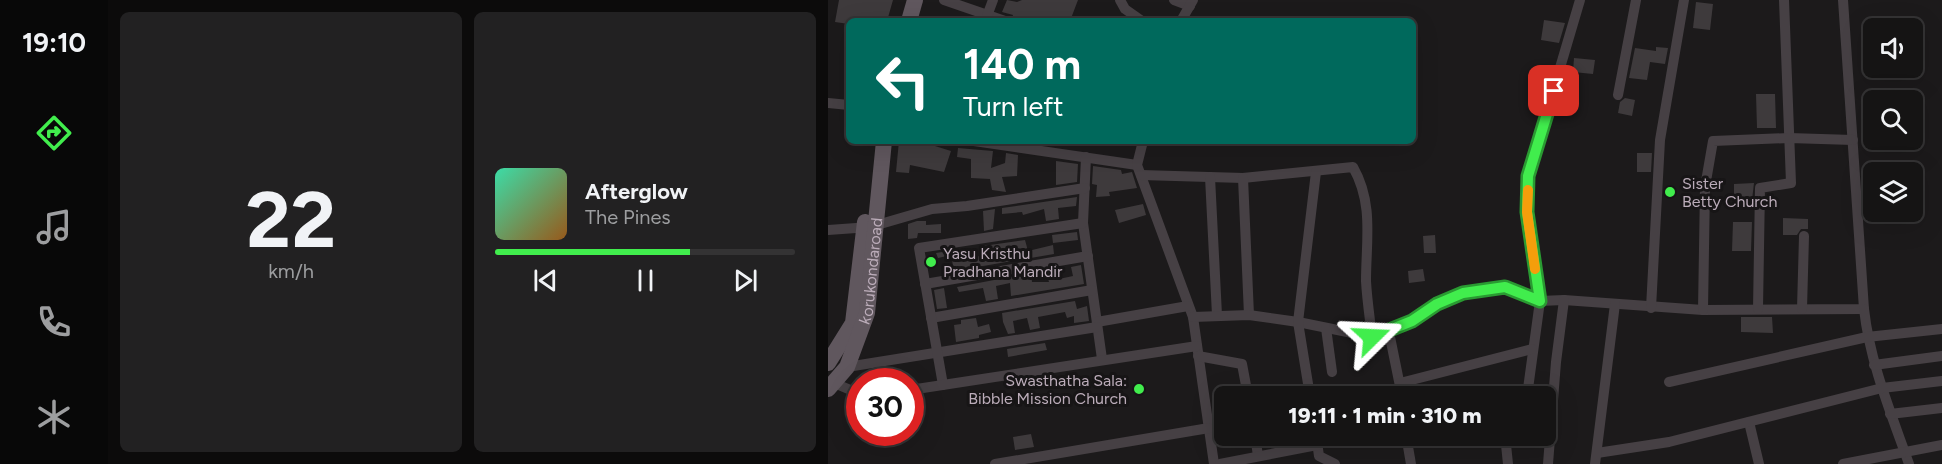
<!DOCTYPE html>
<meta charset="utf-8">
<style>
:root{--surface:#151414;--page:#222122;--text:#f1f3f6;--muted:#9d9ea0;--line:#343334;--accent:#41ed4d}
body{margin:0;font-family:Figtree,sans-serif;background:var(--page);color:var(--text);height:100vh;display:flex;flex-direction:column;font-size:22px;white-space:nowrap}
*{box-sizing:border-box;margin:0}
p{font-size:20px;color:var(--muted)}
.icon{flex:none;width:33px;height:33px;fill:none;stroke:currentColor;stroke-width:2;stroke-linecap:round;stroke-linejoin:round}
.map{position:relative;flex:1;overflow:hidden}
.sheet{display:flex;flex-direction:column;gap:12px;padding:12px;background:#0c0b0b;width:720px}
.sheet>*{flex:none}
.guide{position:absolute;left:18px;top:18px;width:570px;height:126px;border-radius:9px;box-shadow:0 6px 24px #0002,0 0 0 2px var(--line);background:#00695c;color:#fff;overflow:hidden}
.fabs{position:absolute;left:1035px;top:18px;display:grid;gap:12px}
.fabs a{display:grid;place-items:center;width:60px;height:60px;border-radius:9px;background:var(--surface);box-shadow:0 6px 24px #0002,0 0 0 2px var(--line);font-size:30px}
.speed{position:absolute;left:18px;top:368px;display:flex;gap:12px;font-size:30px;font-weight:700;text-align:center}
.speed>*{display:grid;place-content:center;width:78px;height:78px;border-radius:50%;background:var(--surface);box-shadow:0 6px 24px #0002,0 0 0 2px var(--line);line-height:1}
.speed .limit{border:9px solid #d22;background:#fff;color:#111}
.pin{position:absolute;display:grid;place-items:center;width:51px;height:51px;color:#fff;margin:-26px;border-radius:12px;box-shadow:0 3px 9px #0006}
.me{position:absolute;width:66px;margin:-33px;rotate:69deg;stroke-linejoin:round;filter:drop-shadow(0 0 4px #0008)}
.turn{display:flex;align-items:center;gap:21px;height:126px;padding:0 18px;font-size:27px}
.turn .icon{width:78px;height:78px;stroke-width:2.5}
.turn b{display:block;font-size:42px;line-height:51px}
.sheet .widget{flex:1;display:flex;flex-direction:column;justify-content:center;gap:9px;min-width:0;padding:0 21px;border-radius:9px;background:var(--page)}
.sheet .dial{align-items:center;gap:0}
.dial b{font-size:78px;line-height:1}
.song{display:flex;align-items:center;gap:18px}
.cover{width:72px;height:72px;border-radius:9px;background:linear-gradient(135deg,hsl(160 70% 55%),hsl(30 70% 35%))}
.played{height:6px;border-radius:3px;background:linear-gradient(90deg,var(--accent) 65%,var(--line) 65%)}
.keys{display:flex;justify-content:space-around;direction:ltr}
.sheet .tiles{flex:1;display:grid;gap:12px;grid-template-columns:repeat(2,1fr)}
.trip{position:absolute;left:386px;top:386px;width:342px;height:60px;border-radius:9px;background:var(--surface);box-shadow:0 6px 24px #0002,0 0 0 2px var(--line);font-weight:800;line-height:60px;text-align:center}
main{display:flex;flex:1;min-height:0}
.tab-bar{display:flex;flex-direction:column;width:108px;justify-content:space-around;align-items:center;background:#080808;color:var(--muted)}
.tab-bar .icon{width:42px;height:42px}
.tab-bar .current{color:var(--accent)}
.tab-bar b{font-size:27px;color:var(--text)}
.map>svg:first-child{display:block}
.building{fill:#3e3a3c}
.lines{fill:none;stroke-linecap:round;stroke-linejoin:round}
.street{stroke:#464044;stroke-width:10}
.primary{stroke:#60575e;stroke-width:16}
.route-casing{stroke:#2a9a32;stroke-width:15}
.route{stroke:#41ed4d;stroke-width:10}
.slow{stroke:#f59e0b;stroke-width:10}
.poi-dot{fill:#41ed4d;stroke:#171516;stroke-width:2}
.labels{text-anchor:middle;stroke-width:6;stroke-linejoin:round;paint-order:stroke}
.poi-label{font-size:16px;fill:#bbacb9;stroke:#171516;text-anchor:start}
.street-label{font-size:16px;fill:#bbacb9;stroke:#171516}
</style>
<main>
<nav class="tab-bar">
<b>19:10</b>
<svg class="icon current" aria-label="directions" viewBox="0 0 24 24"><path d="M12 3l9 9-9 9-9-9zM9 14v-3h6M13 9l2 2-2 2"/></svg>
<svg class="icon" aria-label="music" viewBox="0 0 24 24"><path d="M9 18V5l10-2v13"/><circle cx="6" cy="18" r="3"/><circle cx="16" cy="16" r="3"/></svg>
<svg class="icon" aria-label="phone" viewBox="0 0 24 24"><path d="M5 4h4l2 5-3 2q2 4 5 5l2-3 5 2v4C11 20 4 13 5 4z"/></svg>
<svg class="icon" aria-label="climate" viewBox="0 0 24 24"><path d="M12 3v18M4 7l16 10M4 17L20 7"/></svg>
</nav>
<section class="sheet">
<div class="tiles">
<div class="widget dial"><b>22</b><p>km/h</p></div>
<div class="widget">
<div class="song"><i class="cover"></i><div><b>Afterglow</b><p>The Pines</p></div></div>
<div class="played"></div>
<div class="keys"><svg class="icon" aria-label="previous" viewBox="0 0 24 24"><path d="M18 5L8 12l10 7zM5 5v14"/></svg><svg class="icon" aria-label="pause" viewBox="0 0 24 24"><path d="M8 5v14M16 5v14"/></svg><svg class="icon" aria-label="next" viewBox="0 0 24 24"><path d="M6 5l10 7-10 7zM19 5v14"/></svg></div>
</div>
</div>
</section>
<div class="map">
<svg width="1114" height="464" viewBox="0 0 1114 464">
<rect width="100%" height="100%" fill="#1c1a1b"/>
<!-- building -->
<g class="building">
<polygon points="11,0 65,0 59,21 21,21 21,24 7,22"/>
<polygon points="179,0 189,2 194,0 250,0 242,21 193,21 184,18 185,15 174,12"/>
<polygon points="868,2 885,4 882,30 865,28"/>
<polygon points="716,20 737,23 731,43 713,40"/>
<polygon points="828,47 840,48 837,64 822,62 819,80 801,78 807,48 828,51"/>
<polygon points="746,58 767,60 765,74 745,72"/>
<polygon points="928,94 947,94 948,128 929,128"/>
<polygon points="797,98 807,100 804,116 790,113 792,102"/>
<polygon points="71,141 91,141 123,151 116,172 82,165 81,173 68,172"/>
<polygon points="130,148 165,151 163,168 177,163 178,153 190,155 189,176 174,177 178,192 164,190 162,179 143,178 143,159 129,157"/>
<polygon points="809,153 824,153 823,172 809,172"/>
<polygon points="228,161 250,164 249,182 228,185"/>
<polygon points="265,166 293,170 294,174 304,172 309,188 281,192 282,196 268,197 269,185 264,184"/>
<polygon points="926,183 924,200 906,201 906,184"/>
<polygon points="249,197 248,206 230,208 231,219 218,221 216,209 195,215 194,212 174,214 174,208"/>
<polygon points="315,204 318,215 291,223 287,210"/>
<polygon points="167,209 165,229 156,231 155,211"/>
<polygon points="955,218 980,219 980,229 973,229 969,235 955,235"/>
<polygon points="89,221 98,221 98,225 113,224 113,233 90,233 89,238 80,239 80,224"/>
<polygon points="905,222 924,222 923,251 904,251"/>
<polygon points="249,232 250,240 225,243 224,235"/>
<polygon points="607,235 608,253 596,253 595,236"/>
<polygon points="197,240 200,251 225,245 226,254 126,271 123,255 110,258 108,253 134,249 136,257 156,256 155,246"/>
<polygon points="253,265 256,284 183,296 182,283 168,286 170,299 158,301 155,288 131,292 129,287 203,273 204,282 221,282 218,271 228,269 231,279 245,276 243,267"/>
<polygon points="595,269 597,281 581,283 580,271"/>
<polygon points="116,288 119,308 109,309 106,290"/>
<polygon points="247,301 249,309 259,306 261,321 246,323 246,316 239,318 237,312 210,317 212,328 202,330 199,318 185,321 187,333 180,334 175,322 174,313"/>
<polygon points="913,317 944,317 945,333 913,332"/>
<polygon points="148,318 150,327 161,324 163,332 151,335 151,338 128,342 126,325 133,324 133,320"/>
<polygon points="217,343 219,350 180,357 179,349"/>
<polygon points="203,434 206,447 187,450 185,437"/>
</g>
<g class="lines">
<!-- street -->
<g class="street">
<polyline points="116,0 177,21"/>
<polyline points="292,0 297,9 314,21"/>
<polyline points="346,0 362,6"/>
<polyline points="752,0 700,176 699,212 712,301 736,300 875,310 1036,309 1015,0"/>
<polyline points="159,16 165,0"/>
<polyline points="353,21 365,0"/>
<polyline points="790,95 808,0"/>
<polyline points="0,103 21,105"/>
<polyline points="146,141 309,165"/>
<polyline points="315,141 309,165 365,317 386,464"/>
<polyline points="258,157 255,223 274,359"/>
<path d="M313 175 415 178 525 167C546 204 538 241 538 281 539 300 542 319 544 337"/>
<polyline points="382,177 389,315"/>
<polyline points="415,178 421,315"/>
<polyline points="0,230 42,227 104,209 139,206 257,188"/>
<polyline points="97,284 260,256"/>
<polyline points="823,308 832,140 856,0"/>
<polyline points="930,309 932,188 963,183 956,0"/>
<polyline points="974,309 976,236"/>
<path d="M1036 309C1042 363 1063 413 1081 464"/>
<polyline points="875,310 877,187 885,141 961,138 1025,140"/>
<polyline points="365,317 421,315 470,322 544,337 584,321 609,304 635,293 677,287 712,301 699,396"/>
<polyline points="103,318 264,290"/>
<polyline points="269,322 360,306"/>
<polyline points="498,328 504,372"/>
<polyline points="561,332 574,396"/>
<polyline points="370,356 414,364 420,396"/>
<polyline points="1046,365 1114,356"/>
<polyline points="19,367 269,327"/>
<polyline points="841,382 1039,337 1114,329"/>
<polyline points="6,383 32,394"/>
<polyline points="572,383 704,349"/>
<polyline points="115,385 91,248 255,223"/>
<polyline points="82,390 369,346"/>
<polyline points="482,396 470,322 488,172"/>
<polyline points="655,396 667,393"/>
<polyline points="1062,414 1114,408"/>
<polyline points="921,422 931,464"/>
<polyline points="427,435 430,456"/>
<polyline points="488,435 491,456 507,464"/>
<polyline points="578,435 583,464"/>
<polyline points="677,435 680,464"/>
<polyline points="769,453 841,442 1054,388 1114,381"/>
<polyline points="167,464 381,428"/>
<polyline points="392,464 489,445"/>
<polyline points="720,464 728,362 736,300"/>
<polyline points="767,464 787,304"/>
<polyline points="1015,464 1114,445"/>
</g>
<!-- primary -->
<g class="primary">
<polyline points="81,21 87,0"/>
<polyline points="0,363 25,323 37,222"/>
<path id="s1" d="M0 389 19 367 39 313 56 141"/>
</g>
</g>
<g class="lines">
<!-- route casing -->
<g class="route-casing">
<polyline id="route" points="544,337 584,321 609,304 635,293 677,287 712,301 699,212 700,176 726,91"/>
</g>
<!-- route -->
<use href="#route" class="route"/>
<!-- slow -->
<polyline class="slow" points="700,190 699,212 707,269"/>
</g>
<!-- markers -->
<g class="poi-dot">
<circle cx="842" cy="192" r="6"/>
<circle cx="103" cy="262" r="6"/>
<circle cx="311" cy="389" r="6"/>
</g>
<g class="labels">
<!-- poi labels -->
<g class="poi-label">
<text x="854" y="189">Sister<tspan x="854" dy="18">Betty Church</tspan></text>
<text x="115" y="259">Yasu Kristhu<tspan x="115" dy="18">Pradhana Mandir</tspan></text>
<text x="299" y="386" text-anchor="end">Swasthatha Sala:<tspan x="299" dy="18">Bibble Mission Church</tspan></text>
</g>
<!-- street labels -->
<g class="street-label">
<text dy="6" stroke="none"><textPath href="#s1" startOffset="129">korukondaroad</textPath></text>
</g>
</g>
</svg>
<div class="fabs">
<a><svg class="icon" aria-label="sound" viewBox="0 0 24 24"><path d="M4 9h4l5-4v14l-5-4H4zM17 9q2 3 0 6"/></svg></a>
<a><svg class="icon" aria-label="search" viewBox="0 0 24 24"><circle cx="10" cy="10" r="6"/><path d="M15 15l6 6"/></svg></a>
<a><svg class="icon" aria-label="layers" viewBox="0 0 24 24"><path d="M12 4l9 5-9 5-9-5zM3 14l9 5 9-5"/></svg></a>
</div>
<div class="speed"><div class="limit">30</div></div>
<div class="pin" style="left:726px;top:91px;background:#d93025"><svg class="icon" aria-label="arrive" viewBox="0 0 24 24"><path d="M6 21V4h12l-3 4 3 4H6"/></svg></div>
<svg class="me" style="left:544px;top:337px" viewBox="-20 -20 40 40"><path d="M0-17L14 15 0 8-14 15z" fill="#41ed4d" stroke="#fff" stroke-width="4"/></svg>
<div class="trip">19:11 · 1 min · 310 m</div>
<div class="guide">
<div class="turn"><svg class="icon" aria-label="left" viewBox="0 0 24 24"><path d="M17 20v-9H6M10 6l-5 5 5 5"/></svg><div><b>140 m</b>Turn left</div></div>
</div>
</div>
</main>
